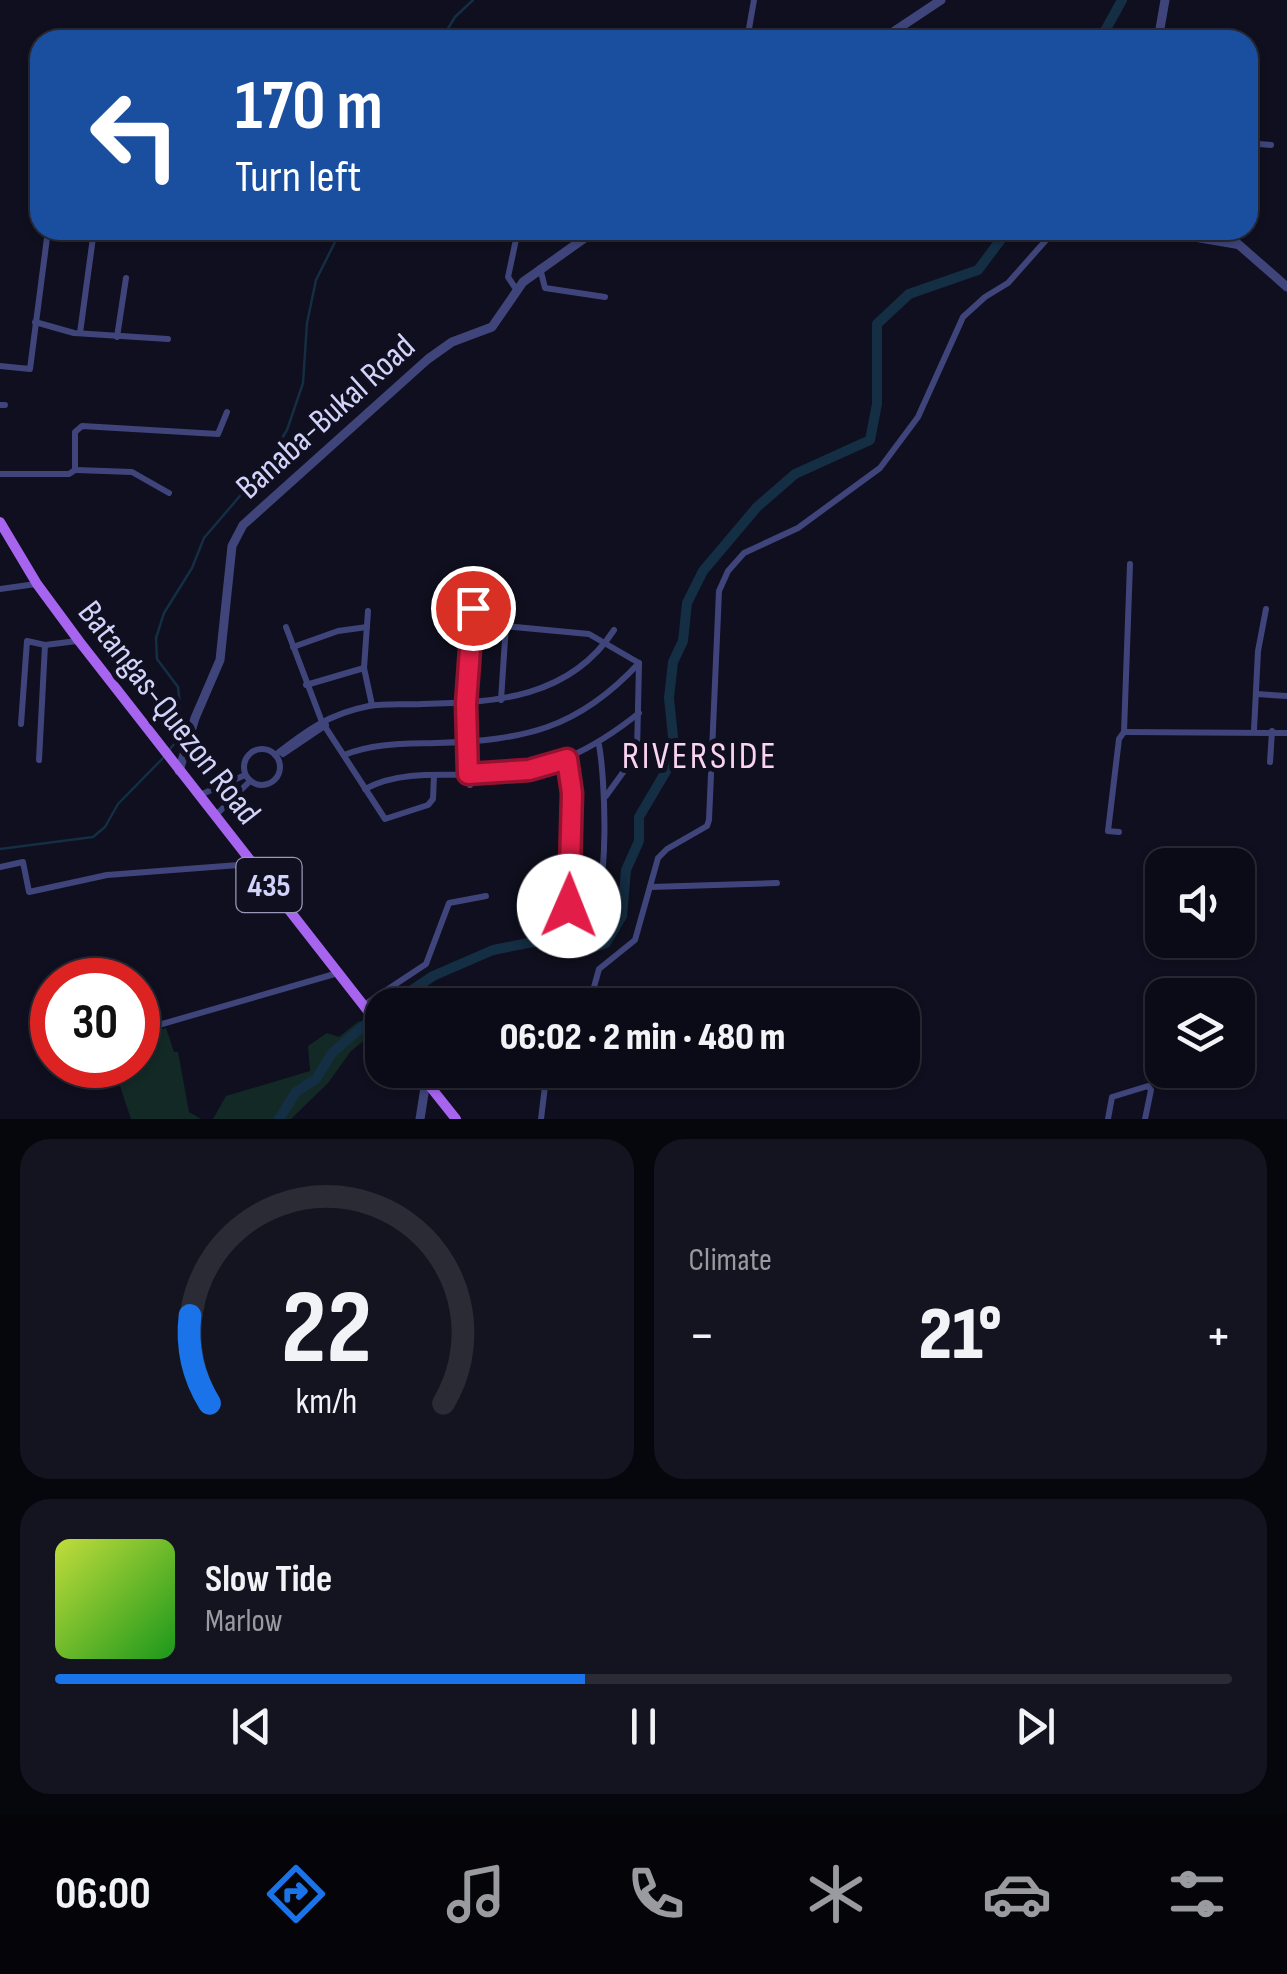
<!DOCTYPE html>
<meta charset="utf-8">
<style>
:root{--surface:#0b0b17;--page:#141420;--text:#f1f3f6;--muted:#9a9ba1;--line:#2b2b36;--accent:#1a73e8}
body{margin:0;font-family:"Sofia Sans Condensed",sans-serif;background:var(--page);color:var(--text);height:100vh;display:flex;flex-direction:column;font-size:38px;white-space:nowrap}
*{box-sizing:border-box;margin:0}
p{font-size:32px;color:var(--muted)}
.icon{flex:none;width:55px;height:55px;fill:none;stroke:currentColor;stroke-width:2;stroke-linecap:round;stroke-linejoin:round}
.map{position:relative;height:1119px;overflow:hidden}
.panel{display:flex;flex-direction:column;gap:20px;padding:20px;background:#06060d;flex:1}
.panel>*{flex:none}
.banner{position:absolute;left:30px;top:30px;width:1228px;height:210px;border-radius:30px;box-shadow:0 2px 8px #0004,0 0 0 2px var(--line);background:#1a4fa0;color:#fff;overflow:hidden}
.tools{position:absolute;left:1145px;top:848px;display:grid;gap:20px}
.tools a{display:grid;place-items:center;width:110px;height:110px;border-radius:20px;background:var(--surface);box-shadow:0 2px 8px #0004,0 0 0 2px var(--line);font-size:50px}
.speed{position:absolute;left:30px;top:958px;display:flex;gap:20px;font-size:50px;font-weight:700;text-align:center}
.speed>*{display:grid;place-content:center;width:130px;height:130px;border-radius:50%;background:var(--surface);box-shadow:0 2px 8px #0004,0 0 0 2px var(--line);line-height:1}
.speed .limit{border:15px solid #d22;background:#fff;color:#111}
.pin{position:absolute;display:grid;place-items:center;width:85px;height:85px;color:#fff;margin:-42px;border:5px solid #fff;border-radius:50%;box-shadow:0 2px 10px #0007}
.me{position:absolute;width:110px;margin:-55px;rotate:1deg;stroke-linejoin:round;filter:drop-shadow(0 0 8px #0008)}
.turn{display:flex;align-items:center;gap:35px;height:210px;padding:0 40px;font-size:45px}
.turn .icon{width:130px;height:130px;stroke-width:2.5}
.turn b{display:block;font-size:70px;line-height:85px}
.big{font-size:75px;font-weight:800;line-height:1.1}
.panel .tile{flex:1;display:flex;flex-direction:column;justify-content:center;gap:15px;min-width:0;padding:0 35px;border-radius:30px;background:var(--page)}
.panel .dial{align-items:center;gap:0}
.dial svg{height:260px;overflow:visible;fill:none;stroke:var(--line);stroke-width:7;stroke-linecap:round;text-anchor:middle}
.dial text{fill:var(--text);stroke:none}
.song{display:flex;align-items:center;gap:30px}
.cover{width:120px;height:120px;border-radius:15px;background:linear-gradient(135deg,hsl(70 70% 55%),hsl(120 70% 35%))}
.played{height:10px;border-radius:5px;background:linear-gradient(90deg,var(--accent) 45%,var(--line) 45%)}
.keys{display:flex;justify-content:space-around;direction:ltr}
.heat{display:flex;justify-content:space-between;align-items:center;font-size:55px;direction:ltr}
.panel .tiles{flex:1;display:grid;gap:20px;grid-template-columns:1fr 1fr}
.tile:last-child{grid-column:span 2}
.trip{position:absolute;left:365px;top:988px;width:555px;height:100px;border-radius:30px;background:var(--surface);box-shadow:0 2px 8px #0004,0 0 0 2px var(--line);font-weight:800;line-height:100px;text-align:center}
.dock{display:flex;height:160px;justify-content:space-around;align-items:center;background:#040409;color:var(--muted)}
.dock .icon{width:70px;height:70px}
.dock .selected{color:var(--accent)}
.dock b{font-size:45px;color:var(--text)}
.map>svg:first-child{display:block}
.green{fill:#132925}
.lines{fill:none;stroke-linecap:round;stroke-linejoin:round}
.stream{stroke:#142e44;stroke-width:2.5}
.river{stroke:#142e44;stroke-width:10}
.minor{stroke:#3f457a;stroke-width:6}
.tertiary{stroke:#3f457a;stroke-width:9}
.primary{stroke:#a664ef;stroke-width:10}
.route-casing{stroke:#92132f;stroke-width:25}
.route{stroke:#e11d48;stroke-width:18}
.labels{text-anchor:middle;stroke-width:10;stroke-linejoin:round;paint-order:stroke}
.shield{fill:#0f0f1f;stroke:#9898b8;stroke-width:2.5}
.shield-label{font-size:32px;font-weight:bold;fill:#d2d3fa}
.street-label{font-size:35px;fill:#d2d3fa;stroke:#0f0f1f}
.neighbourhood-label{font-size:38px;letter-spacing:2.5px;fill:#fbd4f2;stroke:#0f0f1f}
</style>
<div class="map">
<svg width="1287" height="1119" viewBox="0 0 1287 1119">
<rect width="100%" height="100%" fill="#0f0f1f"/>
<!-- green -->
<g class="green">
<polygon points="359,1021 371,1035 351,1051 328,1083 291,1119 213,1119 226,1096 310,1071 308,1046 327,1033 339,1037"/>
<polygon points="166,1028 174,1052 178,1052 189,1112 201,1119 131,1119 113,1065 144,1062 138,1037"/>
</g>
<g class="lines">
<!-- stream -->
<g class="stream">
<polyline points="441,40 455,17 473,0"/>
<polyline points="170,749 175,743 180,705 178,687 157,659 156,638 164,613 192,568 204,538 263,469 287,430 303,383 307,323 316,280 341,230"/>
<polyline points="0,849 93,837 105,827 118,804 165,756"/>
</g>
<!-- river -->
<g class="river">
<polyline points="1100,40 1122,0"/>
<polyline points="390,1005 433,976 493,950 533,942 562,941 594,947 606,943 622,916 626,870 639,841 639,817 675,756 669,698 673,662 683,641 687,603 703,571 757,507 795,474 870,440 877,404 877,324 909,294 978,270 1008,230"/>
<polyline points="279,1119 296,1092 316,1079 332,1053 382,1010"/>
</g>
<!-- minor -->
<g class="minor">
<polyline points="747,40 754,0"/>
<polyline points="1248,143 1271,145"/>
<polyline points="1144,230 1238,246"/>
<polyline points="540,268 545,288 605,297"/>
<polyline points="516,289 508,277 518,230"/>
<polyline points="35,322 74,333 168,339"/>
<polyline points="80,333 94,230"/>
<polyline points="117,337 126,278"/>
<polyline points="0,366 30,369 48,230"/>
<polyline points="0,405 5,405"/>
<polyline points="76,470 132,472 169,493"/>
<polyline points="0,474 69,474 75,470 75,432 82,426 218,434 227,412"/>
<polyline points="0,589 36,584"/>
<polyline points="368,611 364,668 372,705"/>
<polyline points="472,623 589,634 639,663 637,753 606,796"/>
<polyline points="286,627 322,722 385,819 428,805 433,799 434,775"/>
<polyline points="293,647 338,631 367,627"/>
<polyline points="306,685 364,668"/>
<polyline points="1256,694 1287,696"/>
<polyline points="501,700 506,624"/>
<polyline points="21,724 27,641 45,645 77,641"/>
<polyline points="1254,730 1258,651 1266,609"/>
<polyline points="1124,732 1287,733"/>
<circle cx="262" cy="767" r="18"/>
<polyline points="283,754 326,725"/>
<path d="M275 755C306 731 328 714 369 706 386 703 405 705 422 704 495 703 570 698 614 630"/>
<path d="M344 755C374 743 403 744 436 743 524 740 577 730 639 663"/>
<path d="M567 759 572 818 569 906 571 915 588 918C611 897 605 777 599 745"/>
<polyline points="39,760 45,645"/>
<polyline points="1270,762 1272,731"/>
<polyline points="470,785 466,703 473,608"/>
<path d="M365 789C401 769 448 776 489 775 548 773 594 749 639 713"/>
<polyline points="200,795 245,775"/>
<polyline points="216,815 250,781"/>
<polyline points="1119,832 1108,831 1119,739 1124,732 1130,564"/>
<polyline points="0,867 23,862 29,892 107,875 252,864"/>
<polyline points="650,887 777,883"/>
<polyline points="364,1005 426,964 449,903 486,896"/>
<polyline points="589,1005 599,969 635,940 658,858 667,849 707,826 709,820 719,591 728,571 744,553 798,528 880,468 918,417 963,317 985,297 1008,283 1055,230"/>
<polyline points="138,1031 338,973"/>
<polyline points="541,1119 547,1070"/>
<polyline points="1108,1119 1112,1097 1148,1086 1151,1090 1145,1119"/>
</g>
<!-- tertiary -->
<g class="tertiary">
<polyline points="881,40 941,0"/>
<polyline points="1158,40 1165,0"/>
<polyline points="1222,230 1287,287"/>
<polyline points="179,771 195,718 220,660 232,546 243,525 428,359 452,342 492,327 523,282 596,230"/>
<polyline points="420,1119 426,1081"/>
</g>
<!-- primary -->
<g class="primary">
<polyline points="0,522 37,584 79,641 382,1029"/>
<polyline points="417,1070 456,1119"/>
</g>
</g>
<g class="lines">
<!-- route casing -->
<g class="route-casing">
<polyline id="route" points="473,608 466,704 468,774 529,770 567,759 572,793 569,906"/>
</g>
<!-- route -->
<use href="#route" class="route"/>
</g>
<g class="labels">
<!-- shield labels -->
<rect class="shield" x="236.5" y="858" width="65" height="54" rx="8"/>
<g class="shield-label">
<text x="269" y="896">435</text>
</g>
<!-- street labels -->
<g class="street-label">
<text transform="translate(325 416) rotate(-42)" y="12">Banaba-Bukal Road</text>
<text transform="translate(170 712) rotate(52)" y="12">Batangas-Quezon Road</text>
</g>
<!-- neighbourhood labels -->
<g class="neighbourhood-label">
<text x="700" y="768">RIVERSIDE</text>
</g>
</g>
</svg>
<div class="tools">
<a><svg class="icon" aria-label="sound" viewBox="0 0 24 24"><path d="M4 9h4l5-4v14l-5-4H4zM17 9q2 3 0 6"/></svg></a>
<a><svg class="icon" aria-label="layers" viewBox="0 0 24 24"><path d="M12 4l9 5-9 5-9-5zM3 14l9 5 9-5"/></svg></a>
</div>
<div class="speed"><div class="limit">30</div></div>
<div class="pin" style="left:473px;top:608px;background:#d93025"><svg class="icon" aria-label="arrive" viewBox="0 0 24 24"><path d="M6 21V4h12l-3 4 3 4H6"/></svg></div>
<svg class="me" style="left:569px;top:906px" viewBox="-20 -20 40 40"><circle r="19" fill="#fff"/><path d="M0-13L10 11 0 6-10 11z" fill="#e11d48"/></svg>
<div class="trip">06:02 · 2 min · 480 m</div>
<div class="banner">
<div class="turn"><svg class="icon" aria-label="left" viewBox="0 0 24 24"><path d="M17 20v-9H6M10 6l-5 5 5 5"/></svg><div><b>170 m</b>Turn left</div></div>
</div>
</div>
<section class="panel">
<div class="tiles">
<div class="tile dial"><svg viewBox="0 0 100 80">
<path d="M14 69A42 42 0 1 1 86 69"/>
<path d="M14 69A42 42 0 0 1 8 42" stroke="#1a73e8"/>
<text x="50" y="56" font-size="32" font-weight="700">22</text>
<text x="50" y="72" font-size="11">km/h</text>
</svg></div>
<div class="tile"><p>Climate</p>
<div class="heat"><a>−</a><b class="big">21°</b><a>+</a></div>
</div>
<div class="tile">
<div class="song"><i class="cover"></i><div><b>Slow Tide</b><p>Marlow</p></div></div>
<div class="played"></div>
<div class="keys"><svg class="icon" aria-label="previous" viewBox="0 0 24 24"><path d="M18 5L8 12l10 7zM5 5v14"/></svg><svg class="icon" aria-label="pause" viewBox="0 0 24 24"><path d="M8 5v14M16 5v14"/></svg><svg class="icon" aria-label="next" viewBox="0 0 24 24"><path d="M6 5l10 7-10 7zM19 5v14"/></svg></div>
</div>
</div>
</section>
<nav class="dock">
<b>06:00</b>
<svg class="icon selected" aria-label="directions" viewBox="0 0 24 24"><path d="M12 3l9 9-9 9-9-9zM9 14v-3h6M13 9l2 2-2 2"/></svg>
<svg class="icon" aria-label="music" viewBox="0 0 24 24"><path d="M9 18V5l10-2v13"/><circle cx="6" cy="18" r="3"/><circle cx="16" cy="16" r="3"/></svg>
<svg class="icon" aria-label="phone" viewBox="0 0 24 24"><path d="M5 4h4l2 5-3 2q2 4 5 5l2-3 5 2v4C11 20 4 13 5 4z"/></svg>
<svg class="icon" aria-label="climate" viewBox="0 0 24 24"><path d="M12 3v18M4 7l16 10M4 17L20 7"/></svg>
<svg class="icon" aria-label="car" viewBox="0 0 24 24"><path d="M5 17H2v-5l4-1 3-4h7l3 4 3 1v5h-3M9 17h6M6 11h13"/><circle cx="7" cy="17" r="2"/><circle cx="17" cy="17" r="2"/></svg>
<svg class="icon" aria-label="filters" viewBox="0 0 24 24"><path d="M4 7h16M4 17h16"/><circle cx="9" cy="7" r="2"/><circle cx="15" cy="17" r="2"/></svg>
</nav>
